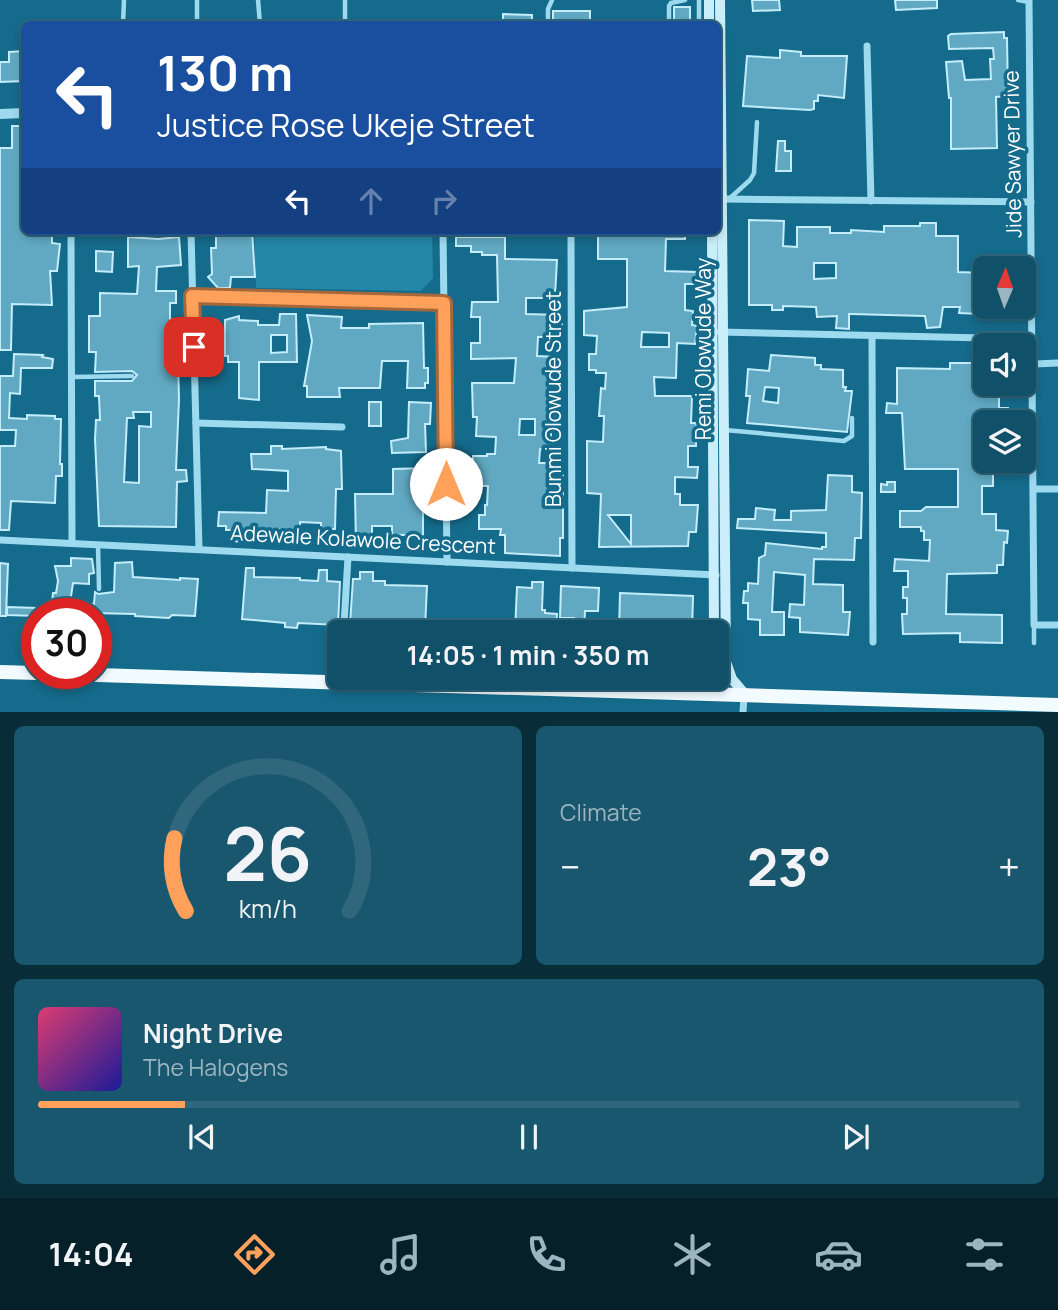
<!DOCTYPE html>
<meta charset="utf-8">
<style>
:root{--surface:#105068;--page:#19576e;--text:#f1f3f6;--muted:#9cb5c0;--line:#30677c;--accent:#ffa05b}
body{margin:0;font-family:Manrope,sans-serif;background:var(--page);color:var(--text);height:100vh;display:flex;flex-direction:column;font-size:26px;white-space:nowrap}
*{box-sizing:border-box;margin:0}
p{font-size:23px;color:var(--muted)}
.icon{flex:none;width:38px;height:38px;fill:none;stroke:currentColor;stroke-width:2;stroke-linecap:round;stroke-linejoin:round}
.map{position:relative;height:712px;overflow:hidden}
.details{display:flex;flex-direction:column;gap:14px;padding:14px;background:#092c39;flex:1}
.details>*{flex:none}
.top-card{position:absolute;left:21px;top:21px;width:700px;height:214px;border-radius:10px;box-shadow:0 4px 10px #0003,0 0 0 2px var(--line);background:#1a4fa0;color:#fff;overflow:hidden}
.needle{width:46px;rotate:2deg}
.controls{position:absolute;left:973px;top:256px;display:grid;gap:14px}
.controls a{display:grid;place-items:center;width:63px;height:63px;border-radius:10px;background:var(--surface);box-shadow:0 4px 10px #0003,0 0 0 2px var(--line);font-size:35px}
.speed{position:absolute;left:21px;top:598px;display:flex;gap:14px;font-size:35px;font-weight:700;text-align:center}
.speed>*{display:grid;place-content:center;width:91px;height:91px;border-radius:50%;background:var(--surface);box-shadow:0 4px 10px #0003,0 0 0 2px var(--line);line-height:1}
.speed .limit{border:10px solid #d22;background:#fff;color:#111}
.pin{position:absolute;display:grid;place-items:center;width:60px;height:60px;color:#fff;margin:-30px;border-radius:14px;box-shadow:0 4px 10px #0006}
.me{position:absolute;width:77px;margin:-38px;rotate:0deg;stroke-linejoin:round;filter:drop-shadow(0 0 5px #0008)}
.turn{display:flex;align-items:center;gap:24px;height:147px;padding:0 21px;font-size:32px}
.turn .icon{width:91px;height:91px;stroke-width:2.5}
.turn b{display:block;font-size:49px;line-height:60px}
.lanes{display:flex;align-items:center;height:66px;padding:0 21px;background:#0003;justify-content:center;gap:35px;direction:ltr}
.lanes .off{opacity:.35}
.big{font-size:52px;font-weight:700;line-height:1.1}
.details .widget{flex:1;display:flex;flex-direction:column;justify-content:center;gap:10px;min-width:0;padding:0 24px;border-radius:10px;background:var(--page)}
.details .dial{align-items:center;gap:0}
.dial svg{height:182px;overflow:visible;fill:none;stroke:var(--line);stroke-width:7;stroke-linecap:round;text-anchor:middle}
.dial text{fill:var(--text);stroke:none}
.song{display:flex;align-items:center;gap:21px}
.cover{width:84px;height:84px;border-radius:10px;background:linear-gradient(135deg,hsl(340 70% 55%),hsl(240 70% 35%))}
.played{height:7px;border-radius:4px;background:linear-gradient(90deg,var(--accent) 15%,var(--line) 15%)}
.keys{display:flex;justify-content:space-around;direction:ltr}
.heat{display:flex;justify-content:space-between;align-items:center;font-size:38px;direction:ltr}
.details .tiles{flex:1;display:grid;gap:14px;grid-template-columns:1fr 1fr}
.widget:last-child{grid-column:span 2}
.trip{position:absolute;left:327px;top:620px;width:402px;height:70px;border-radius:10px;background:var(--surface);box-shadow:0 4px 10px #0003,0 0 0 2px var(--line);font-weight:700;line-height:70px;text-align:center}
.tabs{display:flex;height:112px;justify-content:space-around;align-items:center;background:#06202a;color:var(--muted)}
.tabs .icon{width:49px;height:49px}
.tabs .active{color:var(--accent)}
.tabs b{font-size:32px;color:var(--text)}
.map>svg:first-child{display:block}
.green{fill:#2486a8}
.building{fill:#61a9c2;stroke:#c3edfb;stroke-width:2;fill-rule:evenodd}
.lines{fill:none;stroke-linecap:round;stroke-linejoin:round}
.service{stroke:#9ddaef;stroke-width:4.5}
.minor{stroke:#9ddaef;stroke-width:7}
.tertiary{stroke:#9ddaef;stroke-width:10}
.secondary{stroke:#cbeefb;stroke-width:10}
.trunk{stroke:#f2fbff;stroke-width:14}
.route-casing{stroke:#a6683b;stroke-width:18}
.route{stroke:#ffa05b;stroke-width:12}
.labels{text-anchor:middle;stroke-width:7;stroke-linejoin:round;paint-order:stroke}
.street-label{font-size:21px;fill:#fff;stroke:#156b8b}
</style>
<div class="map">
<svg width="1058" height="712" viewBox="0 0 1058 712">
<rect width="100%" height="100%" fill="#156b8b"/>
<!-- green -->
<polygon class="green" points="254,231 323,231 324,234 344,233 345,231 432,231 433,278 421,291 256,288"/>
<!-- building -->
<g class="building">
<polygon points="752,0 779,0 780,10 753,11"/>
<polygon points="895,0 937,0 937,8 896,10"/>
<rect x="674" y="7" width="16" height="17"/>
<rect x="553" y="11" width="37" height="13"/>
<polygon points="503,14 532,15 532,24 503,24"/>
<polygon points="1004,32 1004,38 1007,38 1008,96 996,97 997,148 951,149 951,98 949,98 946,62 962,61 965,80 991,79 990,59 994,59 993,48 949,49 948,36 951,34"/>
<polygon points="780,50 801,52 801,56 847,56 844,98 818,95 818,101 814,101 814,109 810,110 743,106 747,56 780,58"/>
<polygon points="24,51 24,81 0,82 0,62 9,62 9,52"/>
<polygon points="12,126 21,126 20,142 24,142 24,231 52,231 52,243 60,244 57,271 50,271 52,305 12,304 11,350 0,350 0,148 12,148"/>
<polygon points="778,141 785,141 785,151 791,151 791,171 776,171"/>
<path d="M749 220 784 221 783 246 797 247V227H830V233H851V230L884 232V226H920V223H936V236H958V272L985 273V306H1003V315L959 313 960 307H943L940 327 927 328 925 316 851 314H849V329L836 328 837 316 817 317 816 307 783 306V310H772V305H749ZM814 263H836V278L814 279Z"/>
<polygon points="216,231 252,231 255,277 231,277 230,288 218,288 208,277 212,274 211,248 216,248"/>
<path d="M598 231H685V239H666L665 271 698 272 697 284H685V310L693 311 692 325 697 326 695 344 677 343 676 378 654 377 655 396H692L691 423H696L698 437H696V446H688V467H698L697 478 675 477V494H680V505H698L696 532H689L688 546 599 547 601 494 587 493V441L603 442 604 416H599L601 388 605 389 606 373H596V370H589V354H596L597 336 584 335V311L627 307V259H598ZM642 332 669 333V347H641ZM608 515H631V544Z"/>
<path d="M128 237 158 239 179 237 181 265 157 267 156 291H176V303H170V319L174 320 173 359H178L179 399 176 470H186L187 481 177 482 176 527 99 526 95 439 96 420H100L99 396H95V381H132L137 375 132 371 95 372 96 352H89V316H100V293L137 294 139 266 128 267ZM133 412H151V427L139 426V483L124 482 127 418H134Z"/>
<path d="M456 237H505V259L557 260 555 296H551V298H526V314L562 315V327H547L546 337H538L537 356 557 357 556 388H560V429H551V450L540 449 539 463H549V473L563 474V538H560V556L505 553V535H500L501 529H479V515H485V505H487L488 486H472L473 456H487V454H495L496 437 476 436 477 417H473L472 383H514L516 358 471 359V343H480V317H471L472 302H498L497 255H482V252H471V246H456ZM520 419H535V435H519Z"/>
<polygon points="96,251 113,252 112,272 96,271"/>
<path d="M280 314H296L297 362H259V400L239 398V362H228V356H225V320L239 316V320L258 321V325H279ZM271 335H287V352L271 353Z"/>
<polygon points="307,315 342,317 341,328 369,328 369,324 423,323 424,368 428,368 428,383 425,383 425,388 407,388 408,361 382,361 380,388 339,388 340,397 307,397 307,386 304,386 312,341"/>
<polygon points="14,354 43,355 42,357 53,359 52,368 21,368 20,394 10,393 9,418 27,419 27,415 55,416 55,419 61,419 60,464 62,464 62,476 56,476 55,503 11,501 9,530 0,530 0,446 15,446 16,430 0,430 0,376 13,376"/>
<path d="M771 355 815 358V365H821V369L843 370V387H846L845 391H852L847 432 747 423 750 396H746L748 369 769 371ZM765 387 779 388 778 403 763 401Z"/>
<polygon points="950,363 985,363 985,383 999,383 999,408 1008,408 1008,422 985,422 985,460 989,460 989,466 1007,466 1007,473 993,473 993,486 982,486 982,514 996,514 996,530 1008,531 1007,543 1004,542 1003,565 997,565 997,573 947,574 946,614 1002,615 1002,643 960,642 960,633 903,634 902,614 907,614 907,598 903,598 903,587 908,587 908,571 894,571 895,559 929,561 930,540 924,540 924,531 921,531 921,527 900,527 900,511 921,511 926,507 958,507 958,469 905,469 902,413 886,413 887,403 897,404 897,368 950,369"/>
<rect x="369" y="402" width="12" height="24"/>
<polygon points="409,402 431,403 430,424 425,424 426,452 392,453 391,441 408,438"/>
<polygon points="271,446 282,446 282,449 326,447 326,449 341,451 342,489 336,489 335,529 321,529 321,523 300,522 300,531 285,529 247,530 247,542 231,541 232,530 226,530 226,526 218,526 219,512 266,513 267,490 288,491 288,471 252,469 251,454 271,454"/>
<polygon points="427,468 428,494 431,494 431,512 423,512 423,535 392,535 392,526 372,526 372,545 356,545 355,494 393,494 393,469"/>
<polygon points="828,475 852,476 852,492 862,493 861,538 855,538 854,560 814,559 813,584 843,585 843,612 850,612 848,635 800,632 800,618 789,617 790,604 804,605 805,575 774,572 772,612 784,612 784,635 760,635 760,620 748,619 748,603 743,603 744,591 748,591 748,583 758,584 759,558 765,555 766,543 822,549 822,547 826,547 826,533 737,528 738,519 755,519 756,508 775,510 774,520 791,520 791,511 826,510"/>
<polygon points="887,482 895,482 895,492 881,492 881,484 887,485"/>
<polygon points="71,558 92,559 94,573 89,574 89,584 73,583 70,603 94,604 95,592 98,594 114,592 115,563 132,562 133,577 180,580 180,578 198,579 195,616 172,615 169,618 135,616 135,614 51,612 53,593 56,593 58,581 55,566 71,566"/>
<polygon points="0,563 8,564 6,616 0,616"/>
<polygon points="246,568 254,568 254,577 300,578 300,580 318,581 319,570 327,570 327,581 340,582 338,625 298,623 297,628 285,627 285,623 242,619"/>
<polygon points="360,572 373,572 373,581 385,581 385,585 427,586 425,629 396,632 396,628 389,628 389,626 350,624 353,579 360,579"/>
<polygon points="532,582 543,582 542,610 545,610 545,613 557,614 556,632 515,631 517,587 532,588"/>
<polygon points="561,586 599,588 598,611 585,611 584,632 572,632 574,618 560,618"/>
<polygon points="620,593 693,596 692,632 619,632"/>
<polygon points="7,607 37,608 37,616 7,615"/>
</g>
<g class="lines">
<!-- service -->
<g class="service">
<polyline points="258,0 260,24"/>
<polyline points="345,0 345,24"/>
<polyline points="1018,0 1029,2"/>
<polyline points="123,24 124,0"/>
<polyline points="197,24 197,0"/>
<polyline points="548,24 548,9 552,0"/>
<polyline points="669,24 669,6 671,3 685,0"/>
<polyline points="699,24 699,0"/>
<polyline points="729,199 750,180 754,173 757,122"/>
<polyline points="72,377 132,376"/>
<polyline points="725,430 844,441 852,436 852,418"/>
<polyline points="98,545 99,589"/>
<polyline points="1034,643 1034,625"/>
</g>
<!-- minor -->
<g class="minor">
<polyline points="1029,0 1034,625 1058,625"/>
<polyline points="867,46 871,201"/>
<polyline points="723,199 1031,202"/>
<polyline points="71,231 72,543"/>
<polyline points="191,231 199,549"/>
<polyline points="443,231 447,562"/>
<polyline points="571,231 572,568"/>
<polyline points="193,297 444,303"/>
<polyline points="720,332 1033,339"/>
<polyline points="872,336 873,642"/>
<polyline points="1034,364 1058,363"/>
<polyline points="196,423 342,427"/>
<polyline points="1034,489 1058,489"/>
<polyline points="0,540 716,575"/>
<polyline points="344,625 348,557"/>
<polyline points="743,712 744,695"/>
</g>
<!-- tertiary -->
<polyline class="tertiary" points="0,114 24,113"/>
<!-- secondary -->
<g class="secondary">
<polyline points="709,0 709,24"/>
<polyline points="720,0 726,662 732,679 744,693"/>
<polyline points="712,231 714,632"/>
<polyline points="686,693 705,677"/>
</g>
<!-- trunk -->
<g class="trunk">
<polyline points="0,672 37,673"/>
<polyline points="66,674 1058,705"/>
</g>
</g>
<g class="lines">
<!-- route casing -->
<g class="route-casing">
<polyline id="route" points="194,347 192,296 444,303 446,484"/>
</g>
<!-- route -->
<use href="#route" class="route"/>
</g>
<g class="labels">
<!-- street labels -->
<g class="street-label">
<text transform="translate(1013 154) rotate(-91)" y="7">Jide Sawyer Drive</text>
<text transform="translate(704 349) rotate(-90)" y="7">Remi Olowude Way</text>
<text transform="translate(554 399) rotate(-90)" y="7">Bunmi Olowude Street</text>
<text transform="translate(363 540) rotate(3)" y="7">Adewale Kolawole Crescent</text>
</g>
</g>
</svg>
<div class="controls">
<a><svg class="needle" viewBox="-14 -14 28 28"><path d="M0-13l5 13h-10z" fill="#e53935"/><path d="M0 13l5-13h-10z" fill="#9cb5c0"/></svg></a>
<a><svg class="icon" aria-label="sound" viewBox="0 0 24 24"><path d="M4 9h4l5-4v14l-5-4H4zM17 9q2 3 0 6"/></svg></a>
<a><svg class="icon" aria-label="layers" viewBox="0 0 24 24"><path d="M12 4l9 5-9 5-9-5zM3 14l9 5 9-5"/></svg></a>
</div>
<div class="speed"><div class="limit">30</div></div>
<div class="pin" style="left:194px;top:347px;background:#d93025"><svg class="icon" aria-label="arrive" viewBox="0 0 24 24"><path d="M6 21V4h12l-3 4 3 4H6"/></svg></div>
<svg class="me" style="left:446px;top:484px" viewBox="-20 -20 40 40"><circle r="19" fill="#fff"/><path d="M0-13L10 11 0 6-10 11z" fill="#ffa05b"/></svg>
<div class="trip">14:05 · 1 min · 350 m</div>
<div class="top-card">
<div class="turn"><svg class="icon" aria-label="left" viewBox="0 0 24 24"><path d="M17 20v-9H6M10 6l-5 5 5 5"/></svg><div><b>130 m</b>Justice Rose Ukeje Street</div></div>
<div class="lanes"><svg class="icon" aria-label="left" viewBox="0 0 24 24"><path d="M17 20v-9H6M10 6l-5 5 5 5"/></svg><svg class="icon off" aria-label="ahead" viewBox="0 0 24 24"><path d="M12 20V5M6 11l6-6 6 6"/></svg><svg class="icon off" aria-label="right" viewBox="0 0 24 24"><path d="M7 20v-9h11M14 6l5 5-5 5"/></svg></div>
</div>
</div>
<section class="details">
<div class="tiles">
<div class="widget dial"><svg viewBox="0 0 100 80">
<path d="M14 69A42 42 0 1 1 86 69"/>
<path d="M14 69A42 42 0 0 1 9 37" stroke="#ffa05b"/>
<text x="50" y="56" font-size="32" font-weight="700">26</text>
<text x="50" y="72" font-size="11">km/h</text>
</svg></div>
<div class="widget"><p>Climate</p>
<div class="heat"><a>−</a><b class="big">23°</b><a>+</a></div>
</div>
<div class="widget">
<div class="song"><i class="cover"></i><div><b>Night Drive</b><p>The Halogens</p></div></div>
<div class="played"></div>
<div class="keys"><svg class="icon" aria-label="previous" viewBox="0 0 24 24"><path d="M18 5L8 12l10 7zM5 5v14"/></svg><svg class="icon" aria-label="pause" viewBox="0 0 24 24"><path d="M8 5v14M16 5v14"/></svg><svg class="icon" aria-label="next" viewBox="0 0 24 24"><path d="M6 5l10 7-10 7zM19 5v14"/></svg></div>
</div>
</div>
</section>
<nav class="tabs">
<b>14:04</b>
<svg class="icon active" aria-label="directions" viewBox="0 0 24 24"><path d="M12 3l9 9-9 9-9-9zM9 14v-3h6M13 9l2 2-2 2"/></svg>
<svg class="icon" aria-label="music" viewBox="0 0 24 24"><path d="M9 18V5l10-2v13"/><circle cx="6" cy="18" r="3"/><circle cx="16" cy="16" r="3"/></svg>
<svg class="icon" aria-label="phone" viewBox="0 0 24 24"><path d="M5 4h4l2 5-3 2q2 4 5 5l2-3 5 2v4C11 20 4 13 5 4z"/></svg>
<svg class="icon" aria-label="climate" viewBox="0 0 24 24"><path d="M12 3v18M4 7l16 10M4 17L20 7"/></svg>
<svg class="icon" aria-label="car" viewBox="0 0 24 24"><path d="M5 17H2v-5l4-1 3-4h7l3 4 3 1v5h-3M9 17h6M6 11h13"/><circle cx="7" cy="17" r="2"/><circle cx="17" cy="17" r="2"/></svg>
<svg class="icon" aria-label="filters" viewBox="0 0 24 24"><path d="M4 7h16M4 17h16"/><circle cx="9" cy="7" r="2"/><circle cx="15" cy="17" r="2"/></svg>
</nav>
